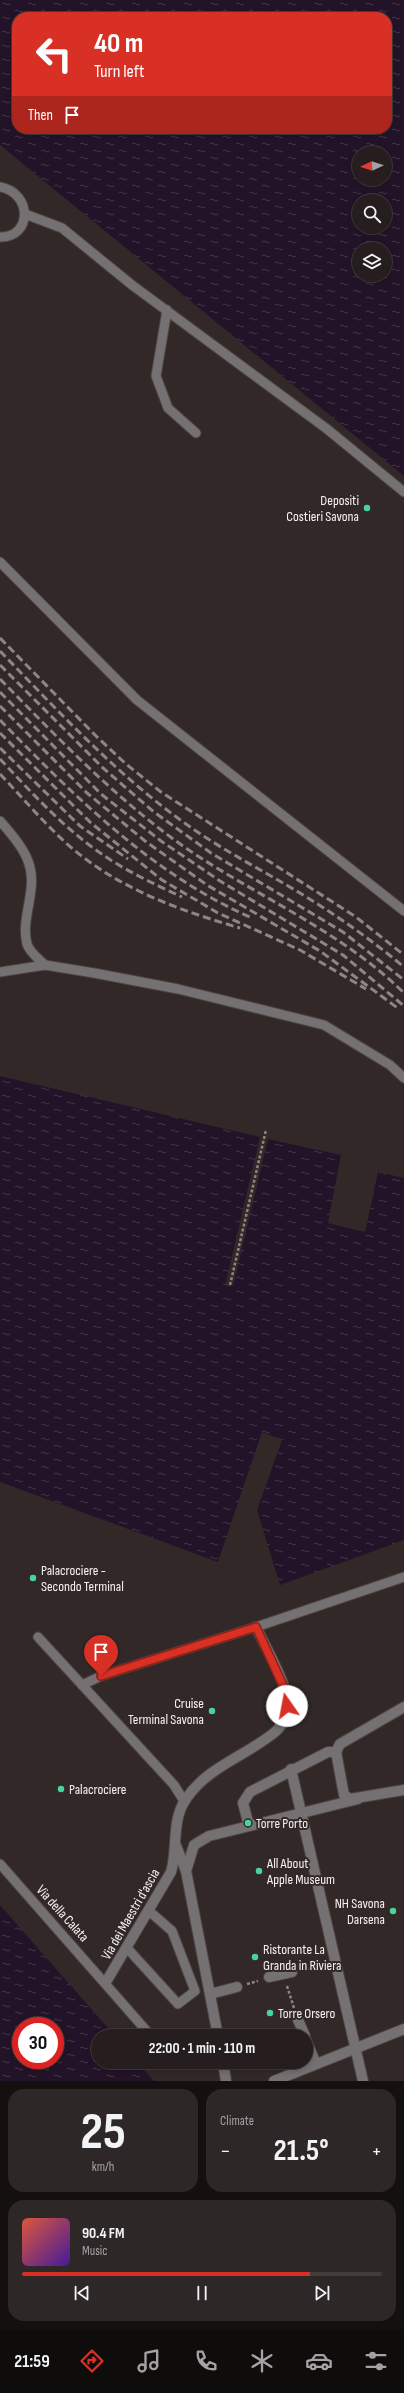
<!DOCTYPE html>
<meta charset="utf-8">
<style>
:root{--surface:#261e1e;--page:#2e2727;--text:#f1f3f6;--muted:#a4a2a4;--line:#423c3c;--accent:#d93025}
body{margin:0;font-family:"Sofia Sans Condensed",sans-serif;background:var(--page);color:var(--text);height:100vh;display:flex;flex-direction:column;font-size:15px;white-space:nowrap}
*{box-sizing:border-box;margin:0}
p{font-size:13px;color:var(--muted)}
.icon{flex:none;width:22px;height:22px;fill:none;stroke:currentColor;stroke-width:2;stroke-linecap:round;stroke-linejoin:round}
.map{position:relative;height:2081px;overflow:hidden}
.sheet{display:flex;flex-direction:column;gap:8px;padding:8px;background:#151010;flex:1}
.sheet>*{flex:none}
.hud{position:absolute;left:12px;top:12px;width:380px;height:122px;border-radius:16px;box-shadow:0 2px 6px #0003,0 0 0 1px var(--line);background:#d93025;color:#fff;overflow:hidden}
.needle{width:26px;rotate:266deg}
.controls{position:absolute;left:352px;top:146px;display:grid;gap:8px}
.controls a{display:grid;place-items:center;width:40px;height:40px;border-radius:50%;background:var(--surface);box-shadow:0 2px 6px #0003,0 0 0 1px var(--line);font-size:20px}
.speed{position:absolute;left:12px;top:2017px;display:flex;gap:8px;font-size:20px;font-weight:700;text-align:center}
.speed>*{display:grid;place-content:center;width:52px;height:52px;border-radius:50%;background:var(--surface);box-shadow:0 2px 6px #0003,0 0 0 1px var(--line);line-height:1}
.speed .limit{border:6px solid #d22;background:#fff;color:#111}
.pin{position:absolute;display:grid;place-items:center;width:34px;height:34px;color:#fff;margin:-41px -17px;border-radius:50% 50% 50% 0;rotate:-45deg;box-shadow:0 0 4px #0007}
.pin .icon{rotate:45deg}
.me{position:absolute;width:44px;margin:-22px;rotate:348deg;stroke-linejoin:round;filter:drop-shadow(0 0 3px #0008)}
.turn{display:flex;align-items:center;gap:14px;height:84px;padding:0 16px;font-size:18px}
.turn .icon{width:52px;height:52px;stroke-width:2.5}
.turn b{display:block;font-size:28px;line-height:34px}
.then{display:flex;align-items:center;height:38px;padding:0 16px;background:#0003;gap:8px;font-size:15px}
.big{font-size:30px;font-weight:700;line-height:1.1}
.sheet .widget{flex:1;display:flex;flex-direction:column;justify-content:center;gap:6px;min-width:0;padding:0 14px;border-radius:16px;background:var(--page)}
.sheet .dial{align-items:center;gap:0}
.dial b{font-size:52px;line-height:1}
.song{display:flex;align-items:center;gap:12px}
.cover{width:48px;height:48px;border-radius:6px;background:linear-gradient(135deg,hsl(10 70% 55%),hsl(260 70% 35%))}
.played{height:4px;border-radius:2px;background:linear-gradient(90deg,var(--accent) 80%,var(--line) 80%)}
.keys{display:flex;justify-content:space-around;direction:ltr}
.heat{display:flex;justify-content:space-between;align-items:center;font-size:22px;direction:ltr}
.sheet .tiles{flex:1;display:grid;gap:8px;grid-template-columns:1fr 1fr}
.widget:last-child{grid-column:span 2}
.trip{position:absolute;left:91px;top:2029px;width:222px;height:40px;border-radius:20px;background:var(--surface);box-shadow:0 2px 6px #0003,0 0 0 1px var(--line);font-weight:700;line-height:40px;text-align:center}
.tab-bar{display:flex;height:64px;justify-content:space-around;align-items:center;background:#0f0c0c;color:var(--muted)}
.tab-bar .icon{width:28px;height:28px}
.tab-bar .selected{color:var(--accent)}
.tab-bar b{font-size:18px;color:var(--text)}
.map>svg:first-child{display:block}
.water{fill:url(#water-ripples);fill-rule:evenodd}
.lines{fill:none;stroke-linecap:round;stroke-linejoin:round}
.service-casing{stroke:#4e4444;stroke-width:11}
.pedestrian-casing{stroke:#4e4444;stroke-width:12}
.minor-casing{stroke:#4e4444;stroke-width:12}
.path{stroke:#8d8585;stroke-width:2.5;stroke-dasharray:3 2;stroke-linecap:butt}
.service{stroke:#757072;stroke-width:9}
.pedestrian{stroke:#757072;stroke-width:10}
.minor{stroke:#757072;stroke-width:10}
.rail{stroke:#8e8686;stroke-width:3;stroke-dasharray:8 4;stroke-linecap:butt}
.route-casing{stroke:#8d1f18;stroke-width:10}
.route{stroke:#d93025;stroke-width:7}
.poi-dot{fill:#47d49d;stroke:#322828;stroke-width:1.5}
.labels{text-anchor:middle;stroke-width:4;stroke-linejoin:round;paint-order:stroke}
.poi-label{font-size:14px;fill:#f7f1f1;stroke:#322828;text-anchor:start}
.street-label{font-size:14px;fill:#f7f1f1;stroke:#322828}
</style>
<div class="map">
<svg width="404" height="2081" viewBox="0 0 404 2081">
<defs>
<pattern id="water-ripples" width="26" height="14" patternUnits="userSpaceOnUse"><rect width="26" height="14" fill="#231328"/><path d="M2 4q2-2 4 0t4 0M15 11q2-2 4 0t4 0" fill="none" stroke="#443648"/></pattern>
</defs>
<rect width="100%" height="100%" fill="#322828"/>
<!-- water -->
<g class="water">
<path d="M0 0H404V476L0 145ZM17 17H387V129H17ZM359 153H385V179H359ZM359 201H385V227H359ZM359 249H385V275H359Z"/>
<polygon points="0,1076 260,1137 225,1286 233,1286 268,1139 341,1155 328,1223 365,1232 378,1172 404,1178 404,1540 280,1585 257,1510 282,1440 262,1432 218,1562 0,1482"/>
<path d="M0 1905 115 2036H98V2062H137L154 2081H0ZM21 2026H55V2060H21Z"/>
</g>
<g class="lines">
<!-- service casing -->
<g class="service-casing">
<g id="service">
<path d="M0 187C33 193 32 238 0 237"/>
<polyline points="25,214 62,228 132,285 327,429 404,492"/>
<polyline points="167,310 156,376 168,408 196,433"/>
<polyline points="0,562 137,700 404,911"/>
<path d="M0 821C10 832 23 847 28 861 39 889 20 917 27 944 30 953 39 959 45 965"/>
<polyline points="0,972 45,965 94,973 178,989 324,1025 390,1065 404,1078"/>
<polyline points="38,1637 174,1785 184,1801"/>
<polyline points="82,1685 101,1676 256,1627 404,1577"/>
<polyline points="0,1864 151,2036"/>
<polyline points="127,1948 178,2004 195,1991 172,1931 149,1911"/>
</g>
</g>
<!-- pedestrian casing -->
<g class="pedestrian-casing">
<g id="pedestrian">
<polyline points="291,1769 363,2081"/>
<polyline points="175,1843 186,1871 218,2036"/>
<polyline points="186,1871 194,1845 209,1836 358,1799"/>
<polyline points="269,1977 292,1972"/>
<polyline points="210,1994 237,1987"/>
<polyline points="298,2020 305,2036"/>
<polyline points="306,2040 316,2064"/>
<polyline points="223,2062 226,2081"/>
<polyline points="274,2081 404,2029"/>
</g>
</g>
<!-- minor casing -->
<g class="minor-casing">
<g id="minor">
<polyline points="336,1752 340,1744 404,1707"/>
<polyline points="249,1826 243,1803 250,1792 328,1752 336,1752 344,1795 350,1799 404,1790"/>
<path d="M106 1982 171 1872C178 1850 171 1820 186 1799 207 1767 246 1756 275 1732 286 1723 289 1707 286 1694 283 1677 264 1644 256 1627"/>
</g>
</g>
<!-- path -->
<g class="path">
<polyline points="230,1285 266,1130"/>
<polyline points="303,1970 324,1966"/>
<polyline points="247,1984 258,1981"/>
<polyline points="287,1986 294,2008"/>
</g>
<!-- service -->
<use href="#service" class="service"/>
<!-- pedestrian -->
<use href="#pedestrian" class="pedestrian"/>
<!-- minor -->
<use href="#minor" class="minor"/>
<!-- rail -->
<g class="rail">
<polyline points="0,638 96,736 126,764 161,792 356,917 404,955"/>
<path d="M0 651C59 712 117 775 186 824 225 852 268 873 308 898 342 919 374 942 404 967"/>
<polyline points="0,665 103,768 154,812 211,853 343,932 404,980"/>
<path d="M0 679C58 738 115 798 183 846 255 896 340 930 404 993"/>
<polyline points="0,692 101,794 161,841 220,881 343,955 404,1006"/>
<polyline points="0,706 87,793 145,841 207,885 320,951 399,1009"/>
<path d="M0 720C74 796 153 875 252 918"/>
<polyline points="0,733 91,823 162,880 218,913 300,950 366,989"/>
<polyline points="0,748 80,826 128,859"/>
<path d="M0 759C30 791 60 824 96 850 122 869 152 883 182 897"/>
<path d="M0 774C22 797 42 821 65 842 114 887 178 910 240 928"/>
</g>
</g>
<g class="lines">
<!-- route casing -->
<g class="route-casing">
<polyline id="route" points="101,1676 256,1627 286,1692 287,1706"/>
</g>
<!-- route -->
<use href="#route" class="route"/>
</g>
<!-- markers -->
<g class="poi-dot">
<circle cx="367" cy="508" r="4"/>
<circle cx="33" cy="1578" r="4"/>
<circle cx="212" cy="1711" r="4"/>
<circle cx="61" cy="1789" r="4"/>
<circle cx="248" cy="1823" r="4"/>
<circle cx="259" cy="1871" r="4"/>
<circle cx="393" cy="1911" r="4"/>
<circle cx="255" cy="1957" r="4"/>
<circle cx="270" cy="2013" r="4"/>
</g>
<g class="labels">
<!-- poi labels -->
<g class="poi-label">
<text x="359" y="505" text-anchor="end">Depositi<tspan x="359" dy="16">Costieri Savona</tspan></text>
<text x="41" y="1575">Palacrociere -<tspan x="41" dy="16">Secondo Terminal</tspan></text>
<text x="204" y="1708" text-anchor="end">Cruise<tspan x="204" dy="16">Terminal Savona</tspan></text>
<text x="69" y="1794">Palacrociere</text>
<text x="256" y="1828">Torre Porto</text>
<text x="267" y="1868">All About<tspan x="267" dy="16">Apple Museum</tspan></text>
<text x="385" y="1908" text-anchor="end">NH Savona<tspan x="385" dy="16">Darsena</tspan></text>
<text x="263" y="1954">Ristorante La<tspan x="263" dy="16">Granda in Riviera</tspan></text>
<text x="278" y="2018">Torre Orsero</text>
</g>
<!-- street labels -->
<g class="street-label">
<text transform="translate(63 1913) rotate(48)" y="5">Via della Calata</text>
<text transform="translate(130 1914) rotate(-60)" y="5">Via dei Maestri d'ascia</text>
</g>
</g>
</svg>
<div class="controls">
<a><svg class="needle" viewBox="-14 -14 28 28"><path d="M0-13l5 13h-10z" fill="#e53935"/><path d="M0 13l5-13h-10z" fill="#a4a2a4"/></svg></a>
<a><svg class="icon" aria-label="search" viewBox="0 0 24 24"><circle cx="10" cy="10" r="6"/><path d="M15 15l6 6"/></svg></a>
<a><svg class="icon" aria-label="layers" viewBox="0 0 24 24"><path d="M12 4l9 5-9 5-9-5zM3 14l9 5 9-5"/></svg></a>
</div>
<div class="speed"><div class="limit">30</div></div>
<div class="pin" style="left:101px;top:1676px;background:#d93025"><svg class="icon" aria-label="arrive" viewBox="0 0 24 24"><path d="M6 21V4h12l-3 4 3 4H6"/></svg></div>
<svg class="me" style="left:287px;top:1706px" viewBox="-20 -20 40 40"><circle r="19" fill="#fff"/><path d="M0-13L10 11 0 6-10 11z" fill="#d93025"/></svg>
<div class="trip">22:00 · 1 min · 110 m</div>
<div class="hud">
<div class="turn"><svg class="icon" aria-label="left" viewBox="0 0 24 24"><path d="M17 20v-9H6M10 6l-5 5 5 5"/></svg><div><b>40 m</b>Turn left</div></div>
<div class="then">Then<svg class="icon" aria-label="arrive" viewBox="0 0 24 24"><path d="M6 21V4h12l-3 4 3 4H6"/></svg></div>
</div>
</div>
<section class="sheet">
<div class="tiles">
<div class="widget dial"><b>25</b><p>km/h</p></div>
<div class="widget"><p>Climate</p>
<div class="heat"><a>−</a><b class="big">21.5°</b><a>+</a></div>
</div>
<div class="widget">
<div class="song"><i class="cover"></i><div><b>90.4 FM</b><p>Music</p></div></div>
<div class="played"></div>
<div class="keys"><svg class="icon" aria-label="previous" viewBox="0 0 24 24"><path d="M18 5L8 12l10 7zM5 5v14"/></svg><svg class="icon" aria-label="pause" viewBox="0 0 24 24"><path d="M8 5v14M16 5v14"/></svg><svg class="icon" aria-label="next" viewBox="0 0 24 24"><path d="M6 5l10 7-10 7zM19 5v14"/></svg></div>
</div>
</div>
</section>
<nav class="tab-bar">
<b>21:59</b>
<svg class="icon selected" aria-label="directions" viewBox="0 0 24 24"><path d="M12 3l9 9-9 9-9-9zM9 14v-3h6M13 9l2 2-2 2"/></svg>
<svg class="icon" aria-label="music" viewBox="0 0 24 24"><path d="M9 18V5l10-2v13"/><circle cx="6" cy="18" r="3"/><circle cx="16" cy="16" r="3"/></svg>
<svg class="icon" aria-label="phone" viewBox="0 0 24 24"><path d="M5 4h4l2 5-3 2q2 4 5 5l2-3 5 2v4C11 20 4 13 5 4z"/></svg>
<svg class="icon" aria-label="climate" viewBox="0 0 24 24"><path d="M12 3v18M4 7l16 10M4 17L20 7"/></svg>
<svg class="icon" aria-label="car" viewBox="0 0 24 24"><path d="M5 17H2v-5l4-1 3-4h7l3 4 3 1v5h-3M9 17h6M6 11h13"/><circle cx="7" cy="17" r="2"/><circle cx="17" cy="17" r="2"/></svg>
<svg class="icon" aria-label="filters" viewBox="0 0 24 24"><path d="M4 7h16M4 17h16"/><circle cx="9" cy="7" r="2"/><circle cx="15" cy="17" r="2"/></svg>
</nav>
